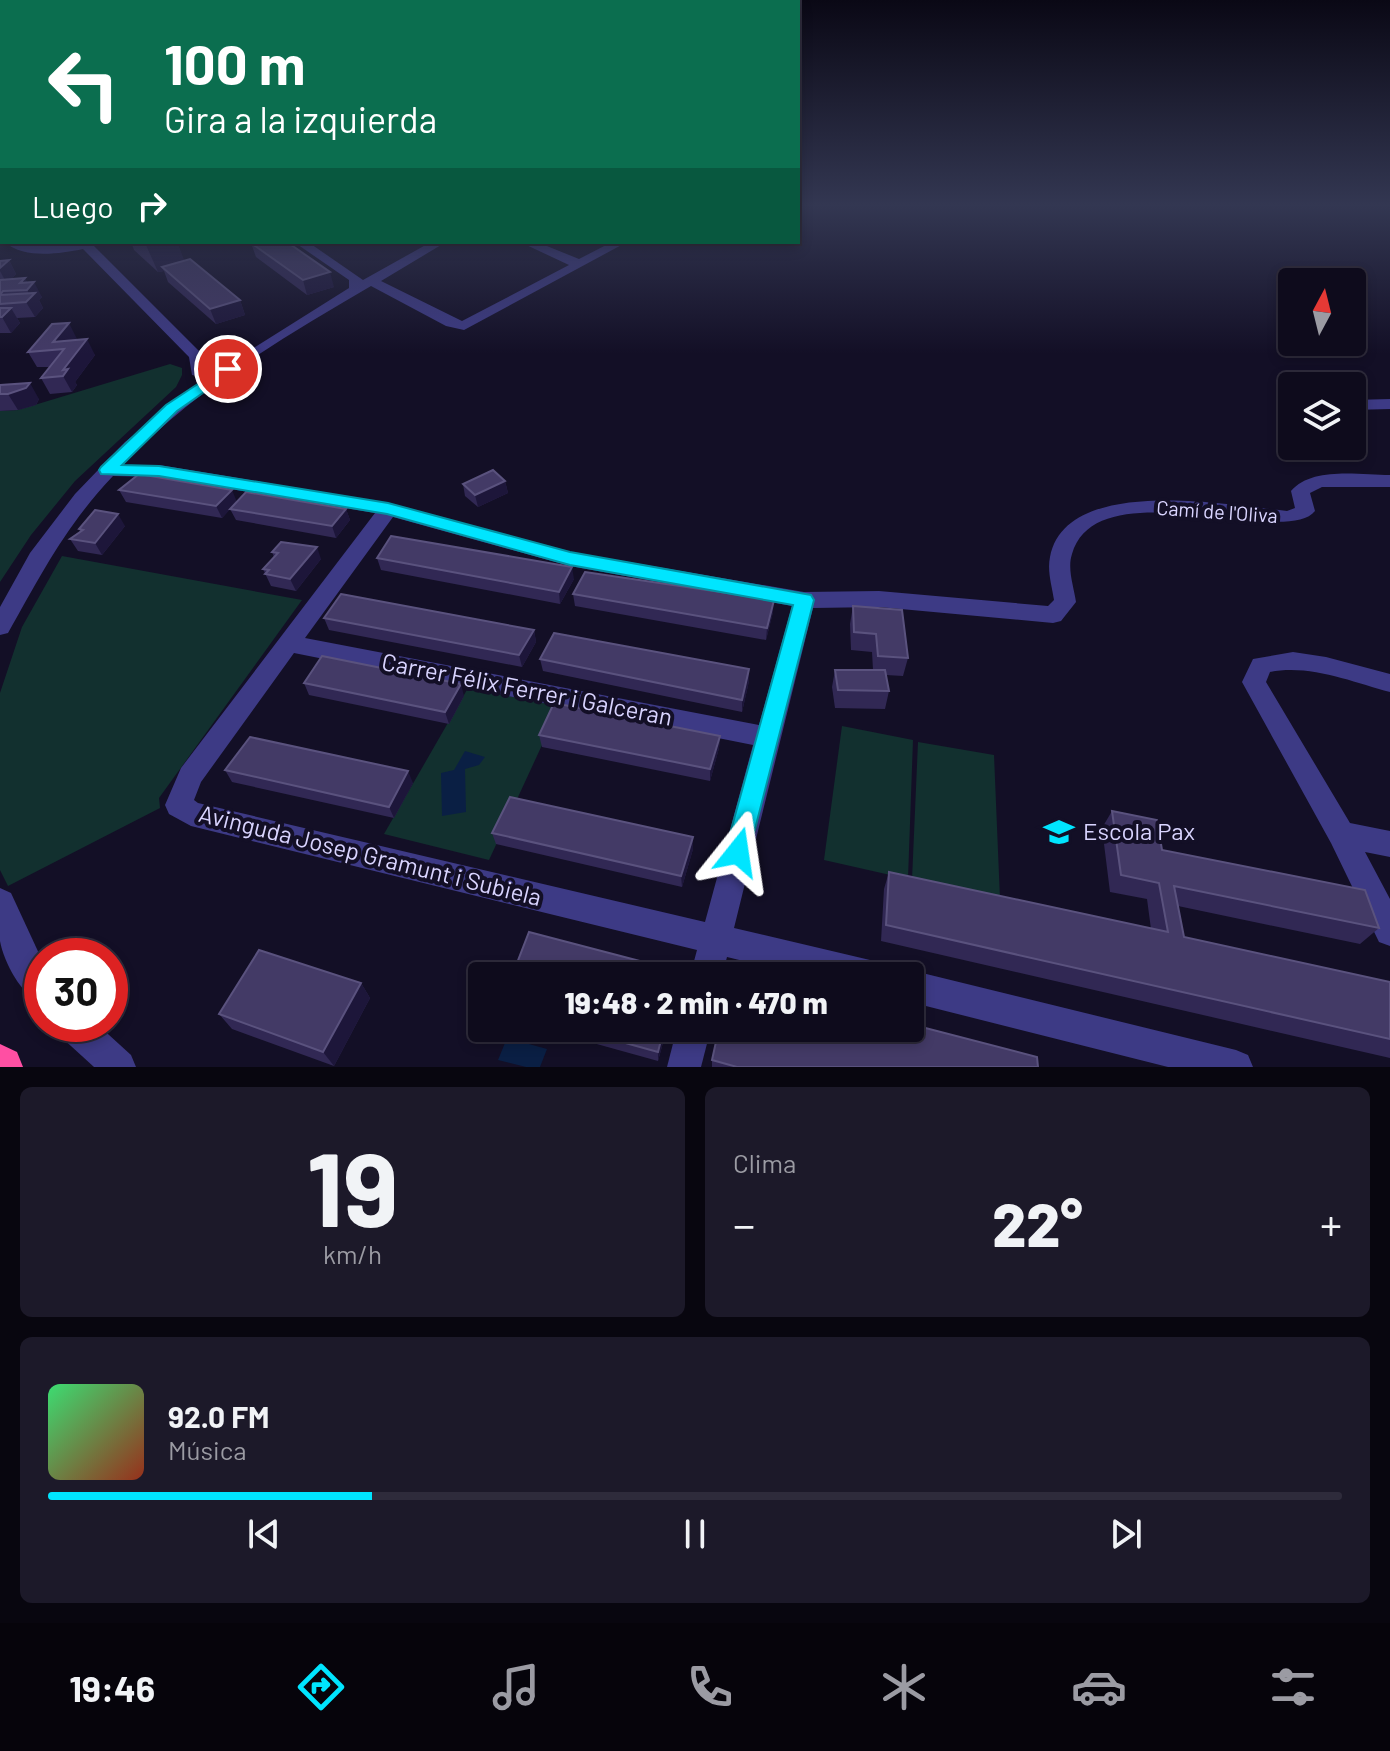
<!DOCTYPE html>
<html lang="es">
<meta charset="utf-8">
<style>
:root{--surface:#0e0b1c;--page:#1c1929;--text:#f1f3f6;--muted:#9b9ba3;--line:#2e2b3b;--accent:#00e5ff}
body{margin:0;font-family:Barlow,sans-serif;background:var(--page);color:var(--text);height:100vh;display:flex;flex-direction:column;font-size:30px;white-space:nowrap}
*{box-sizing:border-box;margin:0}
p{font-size:26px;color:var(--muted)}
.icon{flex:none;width:44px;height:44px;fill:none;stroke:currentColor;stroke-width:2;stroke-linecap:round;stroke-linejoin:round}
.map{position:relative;height:1067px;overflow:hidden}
.sheet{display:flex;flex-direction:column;gap:20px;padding:20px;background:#08060f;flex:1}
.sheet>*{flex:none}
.hud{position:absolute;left:0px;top:0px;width:800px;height:244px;box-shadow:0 4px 12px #0003,0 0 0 2px var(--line);background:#0b6e4f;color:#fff;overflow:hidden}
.needle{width:52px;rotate:7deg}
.fabs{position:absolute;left:1278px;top:268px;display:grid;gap:16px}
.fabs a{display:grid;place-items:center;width:88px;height:88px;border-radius:8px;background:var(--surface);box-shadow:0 4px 12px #0003,0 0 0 2px var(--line);font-size:40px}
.speed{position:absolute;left:24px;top:938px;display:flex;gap:16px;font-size:40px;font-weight:700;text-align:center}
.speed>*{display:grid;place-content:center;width:104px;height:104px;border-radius:50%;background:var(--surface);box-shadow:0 4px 12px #0003,0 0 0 2px var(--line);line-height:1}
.speed .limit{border:12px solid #d22;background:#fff;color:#111}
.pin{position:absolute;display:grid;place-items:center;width:68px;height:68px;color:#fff;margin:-34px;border:4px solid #fff;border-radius:50%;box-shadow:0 2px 8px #0007}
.me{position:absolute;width:88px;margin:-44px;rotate:15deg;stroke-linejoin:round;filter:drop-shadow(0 0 6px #0008)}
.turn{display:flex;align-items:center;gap:28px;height:168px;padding:0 32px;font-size:36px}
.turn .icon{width:104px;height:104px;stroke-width:2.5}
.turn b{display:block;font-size:56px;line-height:68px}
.then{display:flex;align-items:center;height:76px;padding:0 32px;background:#0003;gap:16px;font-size:30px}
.big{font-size:60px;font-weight:800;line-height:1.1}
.sheet .widget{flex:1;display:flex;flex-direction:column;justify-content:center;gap:12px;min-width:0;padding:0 28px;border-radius:12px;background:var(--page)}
.sheet .dial{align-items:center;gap:0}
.dial b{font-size:104px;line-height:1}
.song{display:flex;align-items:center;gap:24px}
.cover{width:96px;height:96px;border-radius:12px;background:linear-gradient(135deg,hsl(140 70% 55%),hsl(10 70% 35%))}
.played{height:8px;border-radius:4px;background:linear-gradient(90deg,var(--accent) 25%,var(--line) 25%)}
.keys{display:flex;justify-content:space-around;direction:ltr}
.heat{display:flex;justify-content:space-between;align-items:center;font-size:44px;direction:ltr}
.sheet .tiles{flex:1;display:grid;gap:20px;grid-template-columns:1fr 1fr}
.widget:last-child{grid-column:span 2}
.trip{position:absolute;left:468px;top:962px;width:456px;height:80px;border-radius:8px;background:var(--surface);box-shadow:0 4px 12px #0003,0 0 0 2px var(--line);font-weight:800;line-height:80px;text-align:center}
.tabs{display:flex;height:128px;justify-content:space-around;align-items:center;background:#06040b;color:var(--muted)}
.tabs .icon{width:56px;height:56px}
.tabs .active{color:var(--accent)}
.tabs b{font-size:36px;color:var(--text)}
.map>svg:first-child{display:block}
.green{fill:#12302f}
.water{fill:#0a1f44}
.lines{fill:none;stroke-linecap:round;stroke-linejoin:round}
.street{fill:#3d3a85;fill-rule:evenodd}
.highway{fill:#ff4fa3;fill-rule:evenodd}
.wall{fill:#312854}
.shaded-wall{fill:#1d163a}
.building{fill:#433a66;stroke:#5a527e;stroke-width:2}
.route{fill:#00e5ff;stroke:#0095a6;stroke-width:2}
.labels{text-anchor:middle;stroke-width:8;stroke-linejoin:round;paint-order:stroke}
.street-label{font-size:20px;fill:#d9d4ff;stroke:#130f26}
.near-street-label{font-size:24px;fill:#d9d4ff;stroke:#130f26}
.near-poi-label{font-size:24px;fill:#d9d4ff;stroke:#130f26;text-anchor:start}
</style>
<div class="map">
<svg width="1390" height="1067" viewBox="0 0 1390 1067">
<rect width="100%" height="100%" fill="#130f26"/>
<!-- green -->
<g class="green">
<polygon points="170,364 182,368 182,375 176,387 75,481 31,535 0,582 0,411 18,410"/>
<polygon points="62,556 302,600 159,798 160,808 8,886 0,870 0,693 22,627"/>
<polygon points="468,688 560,706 489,860 384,834"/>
<polygon points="842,726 913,740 908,879 824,860"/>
<polygon points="918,742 994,755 1000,899 912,880"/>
</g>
<!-- water -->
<g class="water">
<polygon points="465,751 485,757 479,765 465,769 466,812 442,816 441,773 454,770"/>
<polygon points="507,1038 547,1049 540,1067 526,1067 498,1060"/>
</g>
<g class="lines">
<!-- street -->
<g class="street">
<path d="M4 242 41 246 102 242 94 246 201 353 209 376 349 288V280L294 242H308L363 280 431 242H446L381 281 462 321 569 265 520 242H537L579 259 612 242H627L464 330 446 326 371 286C284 337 193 390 123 465H159L388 503 570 552 804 592 879 591 1048 606 1054 600C1052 586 1047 571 1050 557 1066 474 1230 505 1287 511L1295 508 1291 491C1312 466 1360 475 1390 475V487H1322L1310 493 1315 511C1285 549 1097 468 1072 554 1067 569 1074 587 1076 602L1061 621 1053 623 879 607 813 608 734 928 870 960 881 965 886 976H805L727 957 722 976H690L697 950 191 826 169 814 165 805 181 768 375 513 159 477 113 476C65 527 42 573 8 633L0 635V607L30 553 75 494 125 442 206 378 192 375 189 357 83 249C58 254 25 259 4 242ZM393 517 570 566 792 606 759 725 305 638ZM294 653 753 745 705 922 198 803 194 800 201 782Z"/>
<polygon points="1390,399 1390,409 1352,410 1352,400"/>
<path d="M1293 652 1326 657 1390 674V692C1352 682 1310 664 1270 672L1266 682 1350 823 1390 831V857L1365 852 1390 899V946L1379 942 1331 843 1242 682 1253 659Z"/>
<path d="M0 888 11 893 42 960V1004C22 996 4 963 0 941 0 925 0 905 0 888Z"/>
<polygon points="910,970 1236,1050 1248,1055 1253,1067 1168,1067 910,1002 910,976 898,976"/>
<polygon points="55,1024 97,1024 131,1055 136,1067 94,1067 60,1036"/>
<polygon points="677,1028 711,1028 701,1067 667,1067"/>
</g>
<!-- highway -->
<polygon class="highway" points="0,1044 17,1052 23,1067 0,1067"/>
</g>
<!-- wall -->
<g class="wall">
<polygon points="131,242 177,242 184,261 240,300 245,315 216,324 168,282 164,271 158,272 134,250"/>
<polygon points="251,243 334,287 307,295 256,257"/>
<polygon points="9,260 16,274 11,279 25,278 27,283 42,297 39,300 43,308 35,317 17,318 20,323 11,333 0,333 0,261"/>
<polygon points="77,339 76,340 95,355 75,382 77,385 72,392 50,394 41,378 50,367 37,367 28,352"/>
<polygon points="0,385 39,399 36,405 18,410 0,411"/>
<polygon points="505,481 508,493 478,507 465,496 463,484"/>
<polygon points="119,490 237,501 346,509 350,520 336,538 236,520 230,509 222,518 126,502"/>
<polygon points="125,526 102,555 78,551 70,539 80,531 79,529"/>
<polygon points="272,552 321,559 296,591 271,586 263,569 274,557"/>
<polygon points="377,558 574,579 560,604 381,570"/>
<polygon points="573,594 773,612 766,640 575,606"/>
<polygon points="853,606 908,658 903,676 886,675 889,691 885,709 835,708 832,687 835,670 873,670 872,652 851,650 850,624"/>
<polygon points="324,618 534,630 536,642 522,667 329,630"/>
<polygon points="540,659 749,669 749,681 742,712 543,671"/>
<polygon points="304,683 464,696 449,724 309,695"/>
<polygon points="539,735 720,736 719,748 710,781 542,747"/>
<polygon points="225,770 413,783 394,818 232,782"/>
<polygon points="1112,811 1162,850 1379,928 1360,944 1178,906 1184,937 1390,982 1390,1058 881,941 884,889 889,872 1151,929 1147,899 1110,892 1102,828"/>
<polygon points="492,833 693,837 693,849 682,887 496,844"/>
<polygon points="361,983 370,998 334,1066 232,1029 219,1014"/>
<polygon points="539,1028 667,1028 658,1061"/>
<polygon points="712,1060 1038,1067 712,1067"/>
</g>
<!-- shaded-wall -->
<g class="shaded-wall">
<polygon points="157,242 177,242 186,265 162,267 164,271 158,272 146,245"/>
<polygon points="9,260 16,274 7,284 0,271 0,268"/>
<polygon points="330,272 334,287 307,295 303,280"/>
<polygon points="25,278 30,287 34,282 42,297 39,300 43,308 35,317 26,302 31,297 27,290 20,283"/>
<polygon points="240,300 245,315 216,324 210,309"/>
<polygon points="11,308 20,323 11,333 2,317"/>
<polygon points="69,323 77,339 66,352 53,342"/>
<polygon points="87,339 95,355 75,382 77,385 72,392 63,376 63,370"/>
<polygon points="30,383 39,399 36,405 18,410 8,394"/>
<polygon points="505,481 508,493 478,507 475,495"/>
<polygon points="232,490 237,502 222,518 216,506"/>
<polygon points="346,509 350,520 336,538 332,526"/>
<polygon points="118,514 125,526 102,555 95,543"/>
<polygon points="317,547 321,559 296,591 290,579"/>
<polygon points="572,567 574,579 560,604 559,592"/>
<polygon points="774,600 773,612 766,640 767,628"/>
<polygon points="534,630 536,642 522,667 519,655"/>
<polygon points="749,669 749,681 742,712 742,700"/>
<polygon points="461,684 464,696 449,724 445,712"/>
<polygon points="720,736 719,748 710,781 710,769"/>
<polygon points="408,771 413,783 394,818 389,807"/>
<polygon points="693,837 693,849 682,887 681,876"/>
<polygon points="361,983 370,998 334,1066 323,1052"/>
<polygon points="664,1028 667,1028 658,1061 658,1052"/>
</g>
<!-- building -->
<g class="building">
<polygon points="143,242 157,242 146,245"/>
<polygon points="253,242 287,242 330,272 303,280 251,243"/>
<polygon points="190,259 240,300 210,309 162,267"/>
<polygon points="9,260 0,268 0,261"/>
<polygon points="25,278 20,283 34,282 27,290 3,291 0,295 0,280"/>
<polygon points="35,293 26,302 0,304 0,295"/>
<polygon points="0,308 11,308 2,317 0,317"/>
<polygon points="69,323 53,342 87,339 63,370 68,369 63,376 41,378 64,349 28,352 52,324"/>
<polygon points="30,383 26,388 8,394 0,394 0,385"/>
<polygon points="493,470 505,481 475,495 463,484"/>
<polygon points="139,474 232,490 216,506 119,490"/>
<polygon points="246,492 346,509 332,526 230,509"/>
<polygon points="95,510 118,514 95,543 70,539 83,530 79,529"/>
<polygon points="391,536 572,567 559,592 377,558"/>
<polygon points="281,542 317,547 290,579 265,574 269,570 263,569 278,553 272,552"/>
<polygon points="585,572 774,600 767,628 573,594"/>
<polygon points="341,594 534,630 519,655 324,618"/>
<polygon points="853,606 902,610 908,658 878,656 876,634 854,632"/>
<polygon points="554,633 749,669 742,700 540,659"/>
<polygon points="322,656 461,684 445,712 304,683"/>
<polygon points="835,670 885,670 889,691 838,690"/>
<polygon points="554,703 720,736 710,769 539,735"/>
<polygon points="250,737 408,771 389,807 225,770"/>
<polygon points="510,797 693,837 681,876 492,833"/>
<polygon points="1112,811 1157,820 1162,850 1365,890 1379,928 1174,886 1184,937 1390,982 1390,1039 886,925 889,872 1168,932 1159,883 1121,875"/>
<polygon points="529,932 678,971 677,976 512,976"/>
<polygon points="259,950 361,983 323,1052 219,1014"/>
<polygon points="910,1024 1037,1057 1038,1067 737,1067 712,1060 719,1028 910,1028"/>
<polygon points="571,1028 664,1028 658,1052"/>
</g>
<!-- sky -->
<linearGradient id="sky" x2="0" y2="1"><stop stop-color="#0a0815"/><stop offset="0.58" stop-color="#333752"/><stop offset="1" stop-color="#333752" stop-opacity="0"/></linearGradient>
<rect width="1390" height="354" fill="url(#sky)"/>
<!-- route -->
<polygon class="route" points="228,364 233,366 233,372 177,411 122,465 159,466 388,503 570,552 811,595 814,600 747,860 738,864 729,860 725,852 793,605 570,565 387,514 159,476 101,474 99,470 101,467 166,405"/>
<!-- icons -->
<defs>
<g id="school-bare" transform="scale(2.4)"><path d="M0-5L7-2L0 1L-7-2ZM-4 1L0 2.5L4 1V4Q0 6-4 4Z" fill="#00e5ff" stroke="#130f26" stroke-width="2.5" paint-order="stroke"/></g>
</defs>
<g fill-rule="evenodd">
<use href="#school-bare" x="1059" y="832"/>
</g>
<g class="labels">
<!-- street labels -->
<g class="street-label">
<text transform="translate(1217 512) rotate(4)" y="7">Camí de l'Oliva</text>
</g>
<!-- near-street labels -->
<g class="near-street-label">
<text transform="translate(527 690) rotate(11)" y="8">Carrer Félix Ferrer i Galceran</text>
<text transform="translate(370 856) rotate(14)" y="8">Avinguda Josep Gramunt i Subiela</text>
</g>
<!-- near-poi labels -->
<g class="near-poi-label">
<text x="1083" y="840">Escola Pax</text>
</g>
</g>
</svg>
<div class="fabs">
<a><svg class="needle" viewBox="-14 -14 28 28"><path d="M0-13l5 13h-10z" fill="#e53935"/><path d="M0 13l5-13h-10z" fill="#9b9ba3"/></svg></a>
<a><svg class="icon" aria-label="layers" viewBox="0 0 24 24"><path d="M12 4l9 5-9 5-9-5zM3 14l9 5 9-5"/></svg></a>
</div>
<div class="speed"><div class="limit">30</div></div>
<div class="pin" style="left:228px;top:369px;background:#d93025"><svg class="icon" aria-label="arrive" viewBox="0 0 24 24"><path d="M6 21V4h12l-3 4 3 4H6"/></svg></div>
<svg class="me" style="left:738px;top:852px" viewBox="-20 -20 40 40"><path d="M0-17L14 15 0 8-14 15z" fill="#00e5ff" stroke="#fff" stroke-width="4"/></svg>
<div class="trip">19:48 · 2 min · 470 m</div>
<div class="hud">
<div class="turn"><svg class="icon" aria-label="left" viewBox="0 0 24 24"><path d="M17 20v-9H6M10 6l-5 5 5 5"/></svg><div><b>100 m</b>Gira a la izquierda</div></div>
<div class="then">Luego<svg class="icon" aria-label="right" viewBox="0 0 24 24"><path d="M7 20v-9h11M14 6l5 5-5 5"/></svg></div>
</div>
</div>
<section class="sheet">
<div class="tiles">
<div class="widget dial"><b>19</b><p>km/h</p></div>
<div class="widget"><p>Clima</p>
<div class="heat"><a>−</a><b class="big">22°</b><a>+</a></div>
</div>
<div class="widget">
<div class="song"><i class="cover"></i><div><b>92.0 FM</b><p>Música</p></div></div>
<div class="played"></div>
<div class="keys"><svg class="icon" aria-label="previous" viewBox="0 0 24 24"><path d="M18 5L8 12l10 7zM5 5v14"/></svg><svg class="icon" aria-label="pause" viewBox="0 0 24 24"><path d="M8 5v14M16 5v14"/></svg><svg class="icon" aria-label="next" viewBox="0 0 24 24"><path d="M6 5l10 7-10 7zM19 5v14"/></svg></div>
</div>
</div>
</section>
<nav class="tabs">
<b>19:46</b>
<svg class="icon active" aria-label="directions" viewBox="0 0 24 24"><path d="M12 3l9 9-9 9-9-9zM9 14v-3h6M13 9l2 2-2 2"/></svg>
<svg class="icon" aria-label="music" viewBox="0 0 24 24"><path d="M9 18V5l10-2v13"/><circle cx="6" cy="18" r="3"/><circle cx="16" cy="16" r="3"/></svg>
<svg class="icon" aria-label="phone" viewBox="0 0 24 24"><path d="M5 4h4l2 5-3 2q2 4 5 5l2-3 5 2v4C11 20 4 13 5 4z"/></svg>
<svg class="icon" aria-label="climate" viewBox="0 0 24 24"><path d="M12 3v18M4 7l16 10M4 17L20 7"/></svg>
<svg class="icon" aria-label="car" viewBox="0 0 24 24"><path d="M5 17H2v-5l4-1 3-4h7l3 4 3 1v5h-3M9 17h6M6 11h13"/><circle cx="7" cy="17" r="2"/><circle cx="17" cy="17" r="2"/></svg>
<svg class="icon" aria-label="filters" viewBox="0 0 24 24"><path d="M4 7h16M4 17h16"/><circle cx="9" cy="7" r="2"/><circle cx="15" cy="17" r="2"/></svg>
</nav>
